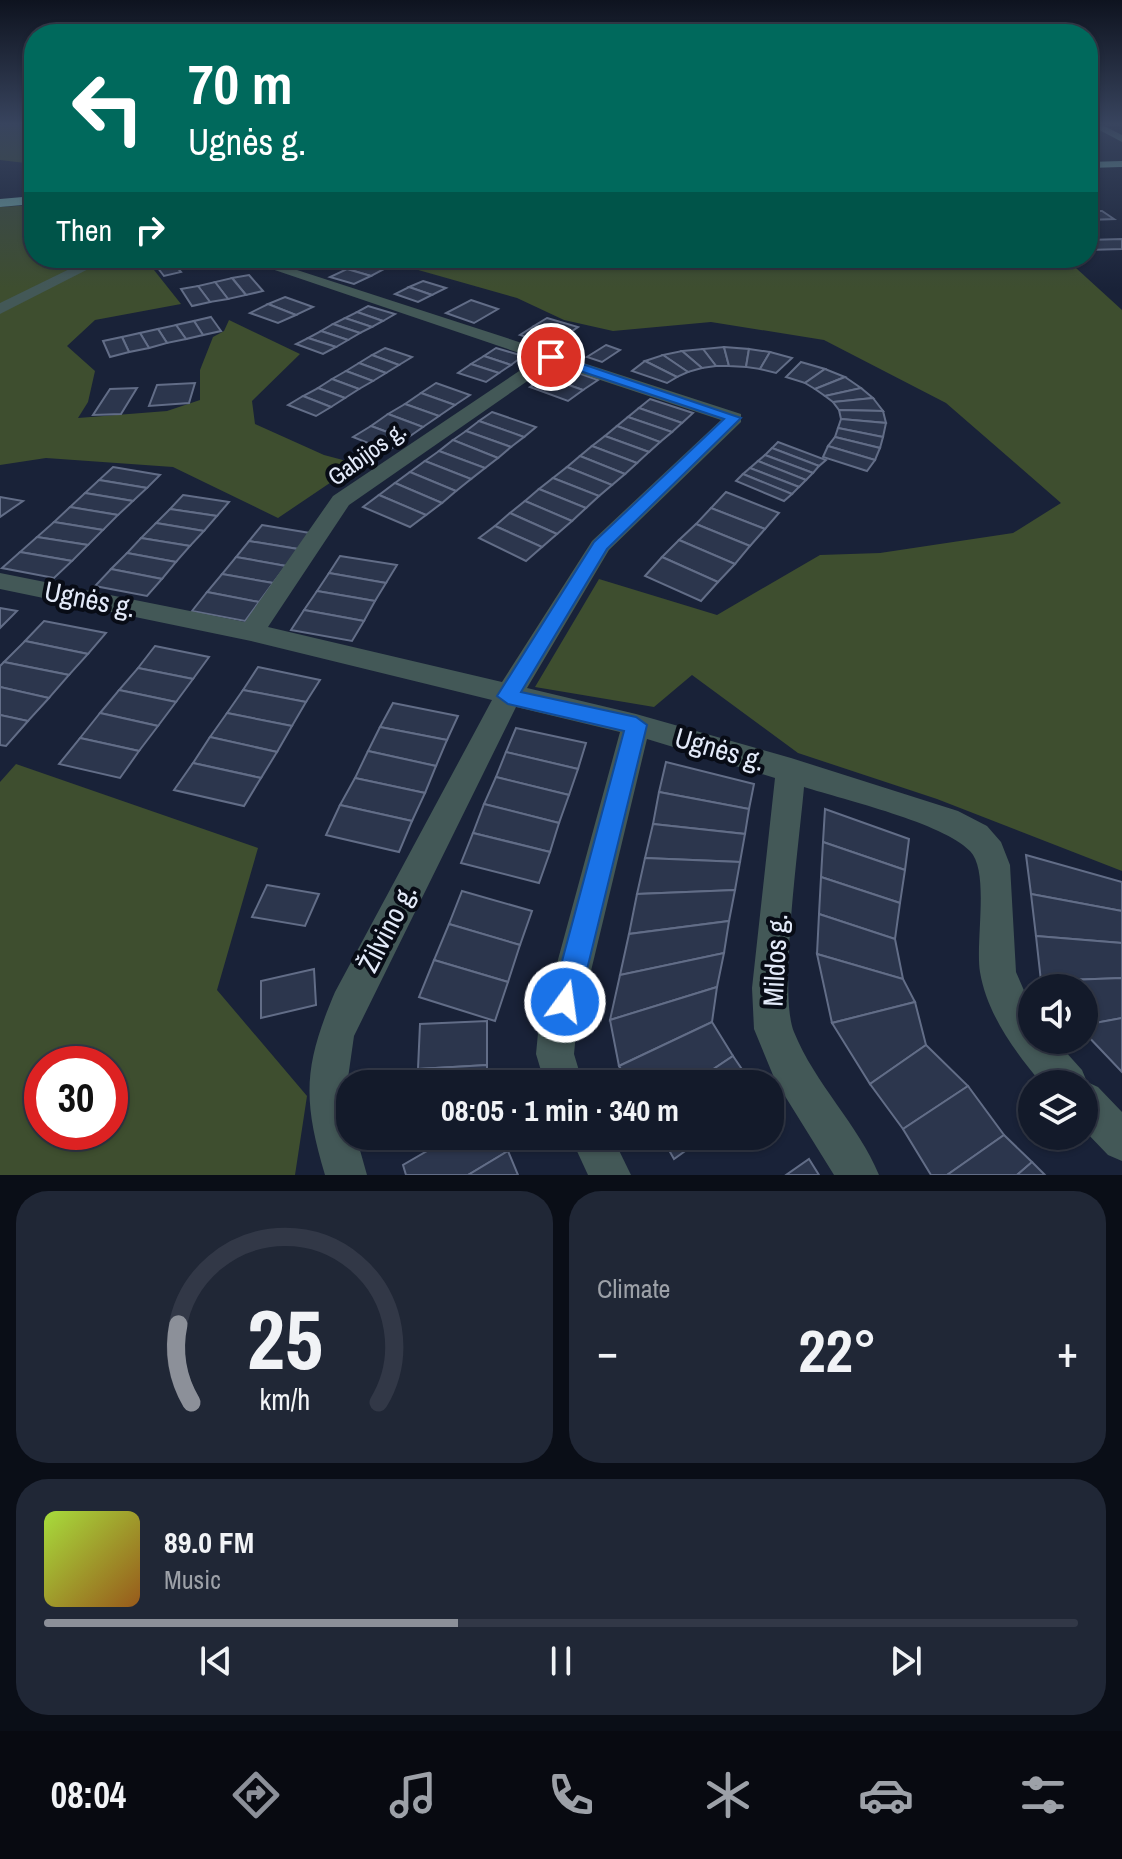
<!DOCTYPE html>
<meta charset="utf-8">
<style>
:root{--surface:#131a2a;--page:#202736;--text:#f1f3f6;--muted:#9da1a8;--line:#323847;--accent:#8c9099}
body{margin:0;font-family:"Archivo Narrow",sans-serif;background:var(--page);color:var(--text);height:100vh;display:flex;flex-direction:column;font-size:30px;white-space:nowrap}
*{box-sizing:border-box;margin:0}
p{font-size:26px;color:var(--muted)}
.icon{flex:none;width:44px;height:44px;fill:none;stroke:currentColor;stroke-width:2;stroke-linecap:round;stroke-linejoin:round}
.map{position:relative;height:1175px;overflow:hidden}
.panel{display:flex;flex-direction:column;gap:16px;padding:16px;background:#0a0e17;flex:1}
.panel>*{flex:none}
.banner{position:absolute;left:24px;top:24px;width:1074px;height:244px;border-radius:32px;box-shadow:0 2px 6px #0004,0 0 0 2px var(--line);background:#00695c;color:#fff;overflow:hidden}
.controls{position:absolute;left:1018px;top:974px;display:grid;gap:16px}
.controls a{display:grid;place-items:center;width:80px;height:80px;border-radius:50%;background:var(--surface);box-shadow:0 2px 6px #0004,0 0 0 2px var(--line);font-size:40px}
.speed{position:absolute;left:24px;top:1046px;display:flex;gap:16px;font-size:40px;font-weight:700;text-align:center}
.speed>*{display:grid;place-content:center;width:104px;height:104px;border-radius:50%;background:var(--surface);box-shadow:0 2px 6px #0004,0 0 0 2px var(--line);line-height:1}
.speed .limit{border:12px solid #d22;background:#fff;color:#111}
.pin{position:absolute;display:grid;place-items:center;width:68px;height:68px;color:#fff;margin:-34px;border:4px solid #fff;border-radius:50%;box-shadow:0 2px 8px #0007}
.me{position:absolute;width:88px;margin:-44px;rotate:14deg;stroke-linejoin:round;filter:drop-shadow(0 0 6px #0008)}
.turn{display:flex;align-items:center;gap:28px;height:168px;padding:0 32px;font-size:36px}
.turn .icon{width:104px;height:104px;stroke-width:2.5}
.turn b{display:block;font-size:56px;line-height:68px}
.then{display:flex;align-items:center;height:76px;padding:0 32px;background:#0003;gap:16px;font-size:30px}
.big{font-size:60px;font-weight:700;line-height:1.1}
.panel .tile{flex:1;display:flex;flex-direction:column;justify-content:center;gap:12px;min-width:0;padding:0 28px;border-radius:32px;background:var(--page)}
.panel .dial{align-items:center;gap:0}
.dial svg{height:208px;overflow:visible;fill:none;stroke:var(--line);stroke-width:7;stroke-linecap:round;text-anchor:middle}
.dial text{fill:var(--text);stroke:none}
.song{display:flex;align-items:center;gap:24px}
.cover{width:96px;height:96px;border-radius:12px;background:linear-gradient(135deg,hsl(80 70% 55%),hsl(30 70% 35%))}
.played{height:8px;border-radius:4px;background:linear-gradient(90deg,var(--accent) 40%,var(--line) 40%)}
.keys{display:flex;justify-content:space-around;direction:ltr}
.heat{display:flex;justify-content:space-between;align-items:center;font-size:44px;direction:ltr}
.panel .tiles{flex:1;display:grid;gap:16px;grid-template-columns:1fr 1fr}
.tile:last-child{grid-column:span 2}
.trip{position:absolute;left:336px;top:1070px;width:448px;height:80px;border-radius:32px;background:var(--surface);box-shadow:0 2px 6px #0004,0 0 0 2px var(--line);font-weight:700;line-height:80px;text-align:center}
.tab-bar{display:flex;height:128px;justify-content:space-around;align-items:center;background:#080a11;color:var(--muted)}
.tab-bar .icon{width:56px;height:56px}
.tab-bar .active{color:var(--accent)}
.tab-bar b{font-size:36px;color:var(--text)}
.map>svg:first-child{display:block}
.green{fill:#3e4e2f;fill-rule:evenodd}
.building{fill:#2c364d;stroke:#626d87;stroke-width:2}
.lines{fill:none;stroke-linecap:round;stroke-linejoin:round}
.minor{fill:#435857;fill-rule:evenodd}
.major{fill:#618d8b;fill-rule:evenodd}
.highway{fill:#6ca19f;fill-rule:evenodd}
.route{fill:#1a73e8;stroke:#114b97;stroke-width:2}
.labels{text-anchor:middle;stroke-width:8;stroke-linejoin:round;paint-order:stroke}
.street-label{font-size:24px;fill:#e3eaf9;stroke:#080c16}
.near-street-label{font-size:28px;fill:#e3eaf9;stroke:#080c16}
</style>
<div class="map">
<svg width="1122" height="1175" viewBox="0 0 1122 1175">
<rect width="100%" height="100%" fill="#192238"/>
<!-- green -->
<g class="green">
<polygon points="0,125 34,125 34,164 0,160"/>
<polygon points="34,205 34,258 133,258 154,270 181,304 95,320 67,346 95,371 88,402 78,418 167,411 200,400 200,370 213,337 224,331 229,320 300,354 252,401 255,424 324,455 358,464 278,518 173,467 46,458 0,465 0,207"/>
<polygon points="376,258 1065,258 1122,310 1122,871 937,799 798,753 692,675 654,707 535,687 599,579 717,615 820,555 880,553 1013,533 1061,503 946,403 824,340 711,322 613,331 564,320 517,298"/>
<path d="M16 764 258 848 217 990 307 1096 295 1175H0V782ZM42 1064H110V1132H42Z"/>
</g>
<!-- building -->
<g class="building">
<polygon points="1088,211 1102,211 1114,219 1088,220"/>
<polygon points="1122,239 1122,249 1088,250 1088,240"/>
<polygon points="279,258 307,258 317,261 304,267"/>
<polygon points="171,260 181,272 164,276 154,263"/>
<polygon points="362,261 386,268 371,276 347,269"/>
<polygon points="347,269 371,276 354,284 330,277"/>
<polygon points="249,275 263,291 246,295 232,278"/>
<polygon points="232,278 246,295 228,299 215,282"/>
<polygon points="423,281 446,288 432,295 409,287"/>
<polygon points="215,282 228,299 210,302 198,286"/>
<polygon points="198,286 210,302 192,306 181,289"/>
<polygon points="409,287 432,295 418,302 395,294"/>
<polygon points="285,297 313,307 296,315 268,304"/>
<polygon points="471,300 498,309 474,323 446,313"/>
<polygon points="268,304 296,315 278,323 250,313"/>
<polygon points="368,306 395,314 383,321 357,312"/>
<polygon points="357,312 383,321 372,327 345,318"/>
<polygon points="211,317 221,331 203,335 194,321"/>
<polygon points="345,318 372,327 360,333 333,324"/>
<polygon points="547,318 578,327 565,336 534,326"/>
<polygon points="194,321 203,335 186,339 176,325"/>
<polygon points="333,324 360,333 348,340 321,331"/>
<polygon points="176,325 186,339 167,343 158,329"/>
<polygon points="534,326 565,336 552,345 520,335"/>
<polygon points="158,329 167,343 149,348 140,333"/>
<polygon points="321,331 348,340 336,347 308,338"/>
<polygon points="140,333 149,348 129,352 122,337"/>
<polygon points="122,337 129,352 110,357 103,341"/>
<polygon points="308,338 336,347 323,354 296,344"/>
<polygon points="606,345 620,350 602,362 587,357"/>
<polygon points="724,347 729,366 716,366 703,349"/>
<polygon points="724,347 749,349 746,367 729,366"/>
<polygon points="385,348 412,357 399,365 372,355"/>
<polygon points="496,348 523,356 511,365 484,356"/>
<polygon points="703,349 716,366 702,368 682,351"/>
<polygon points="749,349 770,352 760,369 746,367"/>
<polygon points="682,351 702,368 688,372 663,355"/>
<polygon points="770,352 792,358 776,373 760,369"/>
<polygon points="372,355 399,365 386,373 359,363"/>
<polygon points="663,355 688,372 677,377 645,361"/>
<polygon points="484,356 511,365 499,373 471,364"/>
<polygon points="645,361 677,377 667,383 632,371"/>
<polygon points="801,362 825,369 805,383 786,377"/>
<polygon points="359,363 386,373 373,381 346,371"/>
<polygon points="471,364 499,373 486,382 458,373"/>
<polygon points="561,367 598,380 583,390 546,377"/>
<polygon points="825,369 845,377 815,389 805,383"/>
<polygon points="346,371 373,381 359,389 332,379"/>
<polygon points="546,377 583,390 568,401 530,387"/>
<polygon points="845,377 861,388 825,396 815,389"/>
<polygon points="332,379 359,389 345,398 318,388"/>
<polygon points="195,383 189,403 149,406 157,385"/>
<polygon points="436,383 470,395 455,405 421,393"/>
<polygon points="137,388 121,414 93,415 110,389"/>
<polygon points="318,388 345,398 331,407 303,396"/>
<polygon points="861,388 873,398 833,402 825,396"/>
<polygon points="421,393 455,405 439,416 405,404"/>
<polygon points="303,396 331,407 316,416 288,405"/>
<polygon points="873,398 883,411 839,410 833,402"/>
<polygon points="650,399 693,413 682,423 639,408"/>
<polygon points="405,404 439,416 423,427 388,414"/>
<polygon points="639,408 682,423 672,432 628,417"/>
<polygon points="839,410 883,411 886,423 841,419"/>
<polygon points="492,412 536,427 524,437 479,421"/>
<polygon points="388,414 423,427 406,439 371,426"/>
<polygon points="628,417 672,432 660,442 617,426"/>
<polygon points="841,419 886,423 883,437 838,428"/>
<polygon points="479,421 524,437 511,447 466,431"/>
<polygon points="371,426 406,439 388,451 353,437"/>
<polygon points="617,426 660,442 649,452 605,436"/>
<polygon points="838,428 883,437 880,448 835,437"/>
<polygon points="466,431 511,447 498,458 453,440"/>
<polygon points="605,436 649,452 637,463 592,446"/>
<polygon points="835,437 880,448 875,460 828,446"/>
<polygon points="453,440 498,458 485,468 439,451"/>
<polygon points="778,442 826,460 819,466 772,448"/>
<polygon points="592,446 637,463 625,474 580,456"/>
<polygon points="828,446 875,460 867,471 823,457"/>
<polygon points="772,448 819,466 813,473 765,455"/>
<polygon points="439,451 485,468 471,479 425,461"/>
<polygon points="765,455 813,473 806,480 758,461"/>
<polygon points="580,456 625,474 612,485 567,467"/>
<polygon points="425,461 471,479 456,491 410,472"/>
<polygon points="758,461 806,480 799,487 750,468"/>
<polygon points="113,467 160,475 147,488 99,480"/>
<polygon points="567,467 612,485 599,496 553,478"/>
<polygon points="750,468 799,487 792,494 743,474"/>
<polygon points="410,472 456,491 442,503 395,483"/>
<polygon points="743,474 792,494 784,501 736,481"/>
<polygon points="553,478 599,496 586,508 539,489"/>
<polygon points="99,480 147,488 133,501 85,493"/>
<polygon points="395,483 442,503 426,515 379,495"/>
<polygon points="539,489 586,508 572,521 525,501"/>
<polygon points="726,492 779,513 765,529 711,508"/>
<polygon points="85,493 133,501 118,515 70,507"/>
<polygon points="183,495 229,502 217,516 170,509"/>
<polygon points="379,495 426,515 410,527 363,507"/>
<polygon points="0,497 23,501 0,517"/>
<polygon points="525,501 572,521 557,534 510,513"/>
<polygon points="70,507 118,515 103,530 54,522"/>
<polygon points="711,508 765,529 750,546 696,524"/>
<polygon points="170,509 217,516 204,531 156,523"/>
<polygon points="510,513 557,534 542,547 495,526"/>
<polygon points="54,522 103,530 88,545 37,537"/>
<polygon points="156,523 204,531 190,546 141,538"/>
<polygon points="696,524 750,546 735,564 679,540"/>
<polygon points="262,525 310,533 298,549 249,541"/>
<polygon points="495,526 542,547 526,561 479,538"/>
<polygon points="37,537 88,545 72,561 20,552"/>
<polygon points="141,538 190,546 176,562 127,553"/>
<polygon points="679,540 735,564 718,582 662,557"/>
<polygon points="249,541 298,549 286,566 236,557"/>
<polygon points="20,552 72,561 54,578 2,568"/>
<polygon points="127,553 176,562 162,579 111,569"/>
<polygon points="340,556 397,565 386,583 329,573"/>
<polygon points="236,557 286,566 273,583 222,574"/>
<polygon points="662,557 718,582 701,601 645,576"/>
<polygon points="111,569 162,579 147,596 95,586"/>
<polygon points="329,573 386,583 375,601 317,591"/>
<polygon points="222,574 273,583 259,602 207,592"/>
<polygon points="317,591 375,601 364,621 304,610"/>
<polygon points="207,592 259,602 245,621 192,611"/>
<polygon points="0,608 17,611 0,628"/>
<polygon points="304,610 364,621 352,641 291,630"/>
<polygon points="44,621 106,633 88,654 25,641"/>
<polygon points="25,641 88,654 69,675 4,662"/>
<polygon points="155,646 209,657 193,679 138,668"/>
<polygon points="4,662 69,675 49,698 0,687 0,666"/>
<polygon points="258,667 320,680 306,702 243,690"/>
<polygon points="138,668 193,679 176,702 119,690"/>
<polygon points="0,687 49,698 28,721 0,715"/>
<polygon points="119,690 176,702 158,726 100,713"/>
<polygon points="243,690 306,702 292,726 227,713"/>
<polygon points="393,703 458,716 447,740 380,727"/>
<polygon points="100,713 158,726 139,751 80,738"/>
<polygon points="227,713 292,726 277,752 210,737"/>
<polygon points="0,715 28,721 6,746 0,745"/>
<polygon points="380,727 447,740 436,766 368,751"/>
<polygon points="516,728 586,743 578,769 506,752"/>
<polygon points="210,737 277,752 261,778 193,763"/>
<polygon points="80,738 139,751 120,778 59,764"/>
<polygon points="368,751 436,766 425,793 355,778"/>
<polygon points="506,752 578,769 569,795 496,777"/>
<polygon points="666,762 754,784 749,809 659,792"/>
<polygon points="193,763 261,778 244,806 174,790"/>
<polygon points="496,777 569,795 559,823 484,804"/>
<polygon points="355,778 425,793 412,821 340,805"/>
<polygon points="659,792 749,809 745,834 653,824"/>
<polygon points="484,804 559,823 550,852 473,833"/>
<polygon points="340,805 412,821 399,852 326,835"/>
<polygon points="825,809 909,839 905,870 823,842"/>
<polygon points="653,824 745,834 740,862 645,858"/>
<polygon points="473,833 550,852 539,883 461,863"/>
<polygon points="823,842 905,870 900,903 821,877"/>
<polygon points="1026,855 1122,882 1122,911 1031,894"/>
<polygon points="645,858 740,862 735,890 637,894"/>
<polygon points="821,877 900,903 895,939 819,914"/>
<polygon points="267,885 319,894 305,926 252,917"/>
<polygon points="735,890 729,921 629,934 637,894"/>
<polygon points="462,891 532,911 520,945 449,924"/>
<polygon points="1031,894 1122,911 1122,943 1036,936"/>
<polygon points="819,914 895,939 903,979 817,954"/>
<polygon points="729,921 724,953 620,975 629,934"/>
<polygon points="449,924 520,945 508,982 434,960"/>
<polygon points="1036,936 1122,943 1122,978 1041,981"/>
<polygon points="724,953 717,987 610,1020 620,975"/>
<polygon points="817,954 903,979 915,1002 832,1023"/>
<polygon points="434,960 508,982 495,1021 419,997"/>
<polygon points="314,969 316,1005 261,1018 261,981"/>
<polygon points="1122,978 1122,1018 1084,1025 1084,988 1047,988 1041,981"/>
<polygon points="717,987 712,1022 619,1066 610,1020"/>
<polygon points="915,1002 926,1045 870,1084 832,1023"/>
<polygon points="1122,1018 1122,1072 1084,1032 1084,1025"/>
<polygon points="487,1021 487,1065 418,1069 420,1024"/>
<polygon points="712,1022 733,1056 691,1084 630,1084 619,1066"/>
<polygon points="926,1045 968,1086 903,1129 870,1084"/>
<polygon points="733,1056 752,1084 691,1084"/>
<polygon points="487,1065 487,1084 416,1084 418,1069"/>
<polygon points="968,1086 1004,1135 947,1175 931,1175 903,1129"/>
<polygon points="1004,1135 1032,1162 1017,1175 947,1175"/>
<polygon points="453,1136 501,1136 508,1151 468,1175 406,1175 403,1165"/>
<polygon points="661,1136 706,1136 674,1159"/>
<polygon points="508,1151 518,1175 468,1175"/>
<polygon points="809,1159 819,1175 786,1175"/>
<polygon points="1032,1162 1045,1175 1017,1175"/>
</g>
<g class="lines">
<!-- minor -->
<g class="minor">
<polygon points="92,258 110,258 0,314 0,303"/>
<path d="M239 258H260L741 414V422L609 550 527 688 636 714 791 758 958 811 987 826 1001 842 1010 865 1016 972 1032 1009V1040H1055L1082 1070 1087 1082 1098 1087 1122 1112V1161L1108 1155 1084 1130V1084H1042C1015 1052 987 1014 980 972 975 942 990 871 970 851 943 823 845 800 804 787 800 837 778 994 794 1032 815 1084 858 1124 879 1175H834L775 1080 754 1029 752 988 775 778 647 739 576 1033 574 1054 583 1084H545L536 1054 538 1033 620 732 516 707 354 1036 348 1078 350 1136H356L367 1175H325C302 1098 304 1065 335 992L492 700 251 641 0 589V573L245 622 333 496 537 359ZM552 364 721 420 592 541 502 682 268 627 349 505Z"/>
<polygon points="570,1136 612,1136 631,1175 588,1175"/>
</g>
<!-- major -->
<polygon class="major" points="1090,125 1102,125 1122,135 1122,142"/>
<!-- highway -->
<g class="highway">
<polygon points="1122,161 1122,167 1088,168 1088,162"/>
<polygon points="34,196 34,204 0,207 0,199"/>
</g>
</g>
<!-- sky -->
<linearGradient id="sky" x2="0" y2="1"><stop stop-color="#0e131f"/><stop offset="0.43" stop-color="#38445e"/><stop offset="1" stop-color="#38445e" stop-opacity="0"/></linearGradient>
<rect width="1122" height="289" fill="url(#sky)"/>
<!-- route -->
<polygon class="route" points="547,355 556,355 741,418 607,549 521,692 636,717 647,725 579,1002 575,1012 565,1016 555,1012 551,1002 624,731 508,704 497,696 594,542 724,419 547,360"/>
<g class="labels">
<!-- street labels -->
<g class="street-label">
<text transform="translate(367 454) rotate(-36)" y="8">Gabijos g.</text>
</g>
<!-- near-street labels -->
<g class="near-street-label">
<text transform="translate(90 599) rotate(11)" y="10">Ugnės g.</text>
<text transform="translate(720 749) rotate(16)" y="10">Ugnės g.</text>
<text transform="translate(387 928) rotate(-63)" y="10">Žilvino g.</text>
<text transform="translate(775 960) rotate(-87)" y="10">Mildos g.</text>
</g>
</g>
</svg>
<div class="controls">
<a><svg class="icon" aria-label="sound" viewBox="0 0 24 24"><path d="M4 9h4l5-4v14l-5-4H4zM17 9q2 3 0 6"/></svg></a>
<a><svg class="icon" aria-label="layers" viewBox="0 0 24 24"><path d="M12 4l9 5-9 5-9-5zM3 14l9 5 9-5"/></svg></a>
</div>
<div class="speed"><div class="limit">30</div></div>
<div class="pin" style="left:551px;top:357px;background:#d93025"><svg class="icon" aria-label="arrive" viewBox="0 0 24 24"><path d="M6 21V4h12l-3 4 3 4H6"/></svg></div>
<svg class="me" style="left:565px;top:1002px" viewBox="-20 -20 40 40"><circle r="17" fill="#1a73e8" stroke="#fff" stroke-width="3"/><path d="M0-11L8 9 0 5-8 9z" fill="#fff"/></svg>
<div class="trip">08:05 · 1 min · 340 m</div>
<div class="banner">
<div class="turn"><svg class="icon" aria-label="left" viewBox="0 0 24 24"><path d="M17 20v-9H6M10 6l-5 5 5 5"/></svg><div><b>70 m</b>Ugnės g.</div></div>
<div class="then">Then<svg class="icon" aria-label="right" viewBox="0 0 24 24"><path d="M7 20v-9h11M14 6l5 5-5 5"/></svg></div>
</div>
</div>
<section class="panel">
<div class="tiles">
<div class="tile dial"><svg viewBox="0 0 100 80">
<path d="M14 69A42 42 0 1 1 86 69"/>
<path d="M14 69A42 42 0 0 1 9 39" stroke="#8c9099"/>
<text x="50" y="56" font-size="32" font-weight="700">25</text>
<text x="50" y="72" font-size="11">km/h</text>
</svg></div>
<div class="tile"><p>Climate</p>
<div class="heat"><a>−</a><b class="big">22°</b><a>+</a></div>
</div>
<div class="tile">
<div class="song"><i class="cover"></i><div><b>89.0 FM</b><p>Music</p></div></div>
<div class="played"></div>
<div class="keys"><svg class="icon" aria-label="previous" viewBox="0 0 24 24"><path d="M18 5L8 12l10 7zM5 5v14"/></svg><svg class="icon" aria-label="pause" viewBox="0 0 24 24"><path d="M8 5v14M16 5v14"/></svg><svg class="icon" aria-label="next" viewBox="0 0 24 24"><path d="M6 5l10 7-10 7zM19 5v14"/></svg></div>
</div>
</div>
</section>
<nav class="tab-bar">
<b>08:04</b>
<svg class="icon active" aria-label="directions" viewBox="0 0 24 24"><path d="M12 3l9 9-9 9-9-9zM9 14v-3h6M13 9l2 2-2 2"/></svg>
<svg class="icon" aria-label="music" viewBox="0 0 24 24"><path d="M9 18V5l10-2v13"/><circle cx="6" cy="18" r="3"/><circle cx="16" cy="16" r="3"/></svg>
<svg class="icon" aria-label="phone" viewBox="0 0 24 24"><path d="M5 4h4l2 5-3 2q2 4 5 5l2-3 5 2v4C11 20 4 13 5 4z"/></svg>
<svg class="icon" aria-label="climate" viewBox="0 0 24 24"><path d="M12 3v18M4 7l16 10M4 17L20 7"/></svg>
<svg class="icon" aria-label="car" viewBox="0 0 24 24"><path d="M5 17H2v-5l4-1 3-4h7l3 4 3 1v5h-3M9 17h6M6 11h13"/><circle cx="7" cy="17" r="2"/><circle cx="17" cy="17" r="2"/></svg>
<svg class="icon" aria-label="filters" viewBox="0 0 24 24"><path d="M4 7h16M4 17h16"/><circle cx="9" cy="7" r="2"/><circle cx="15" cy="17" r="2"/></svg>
</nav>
